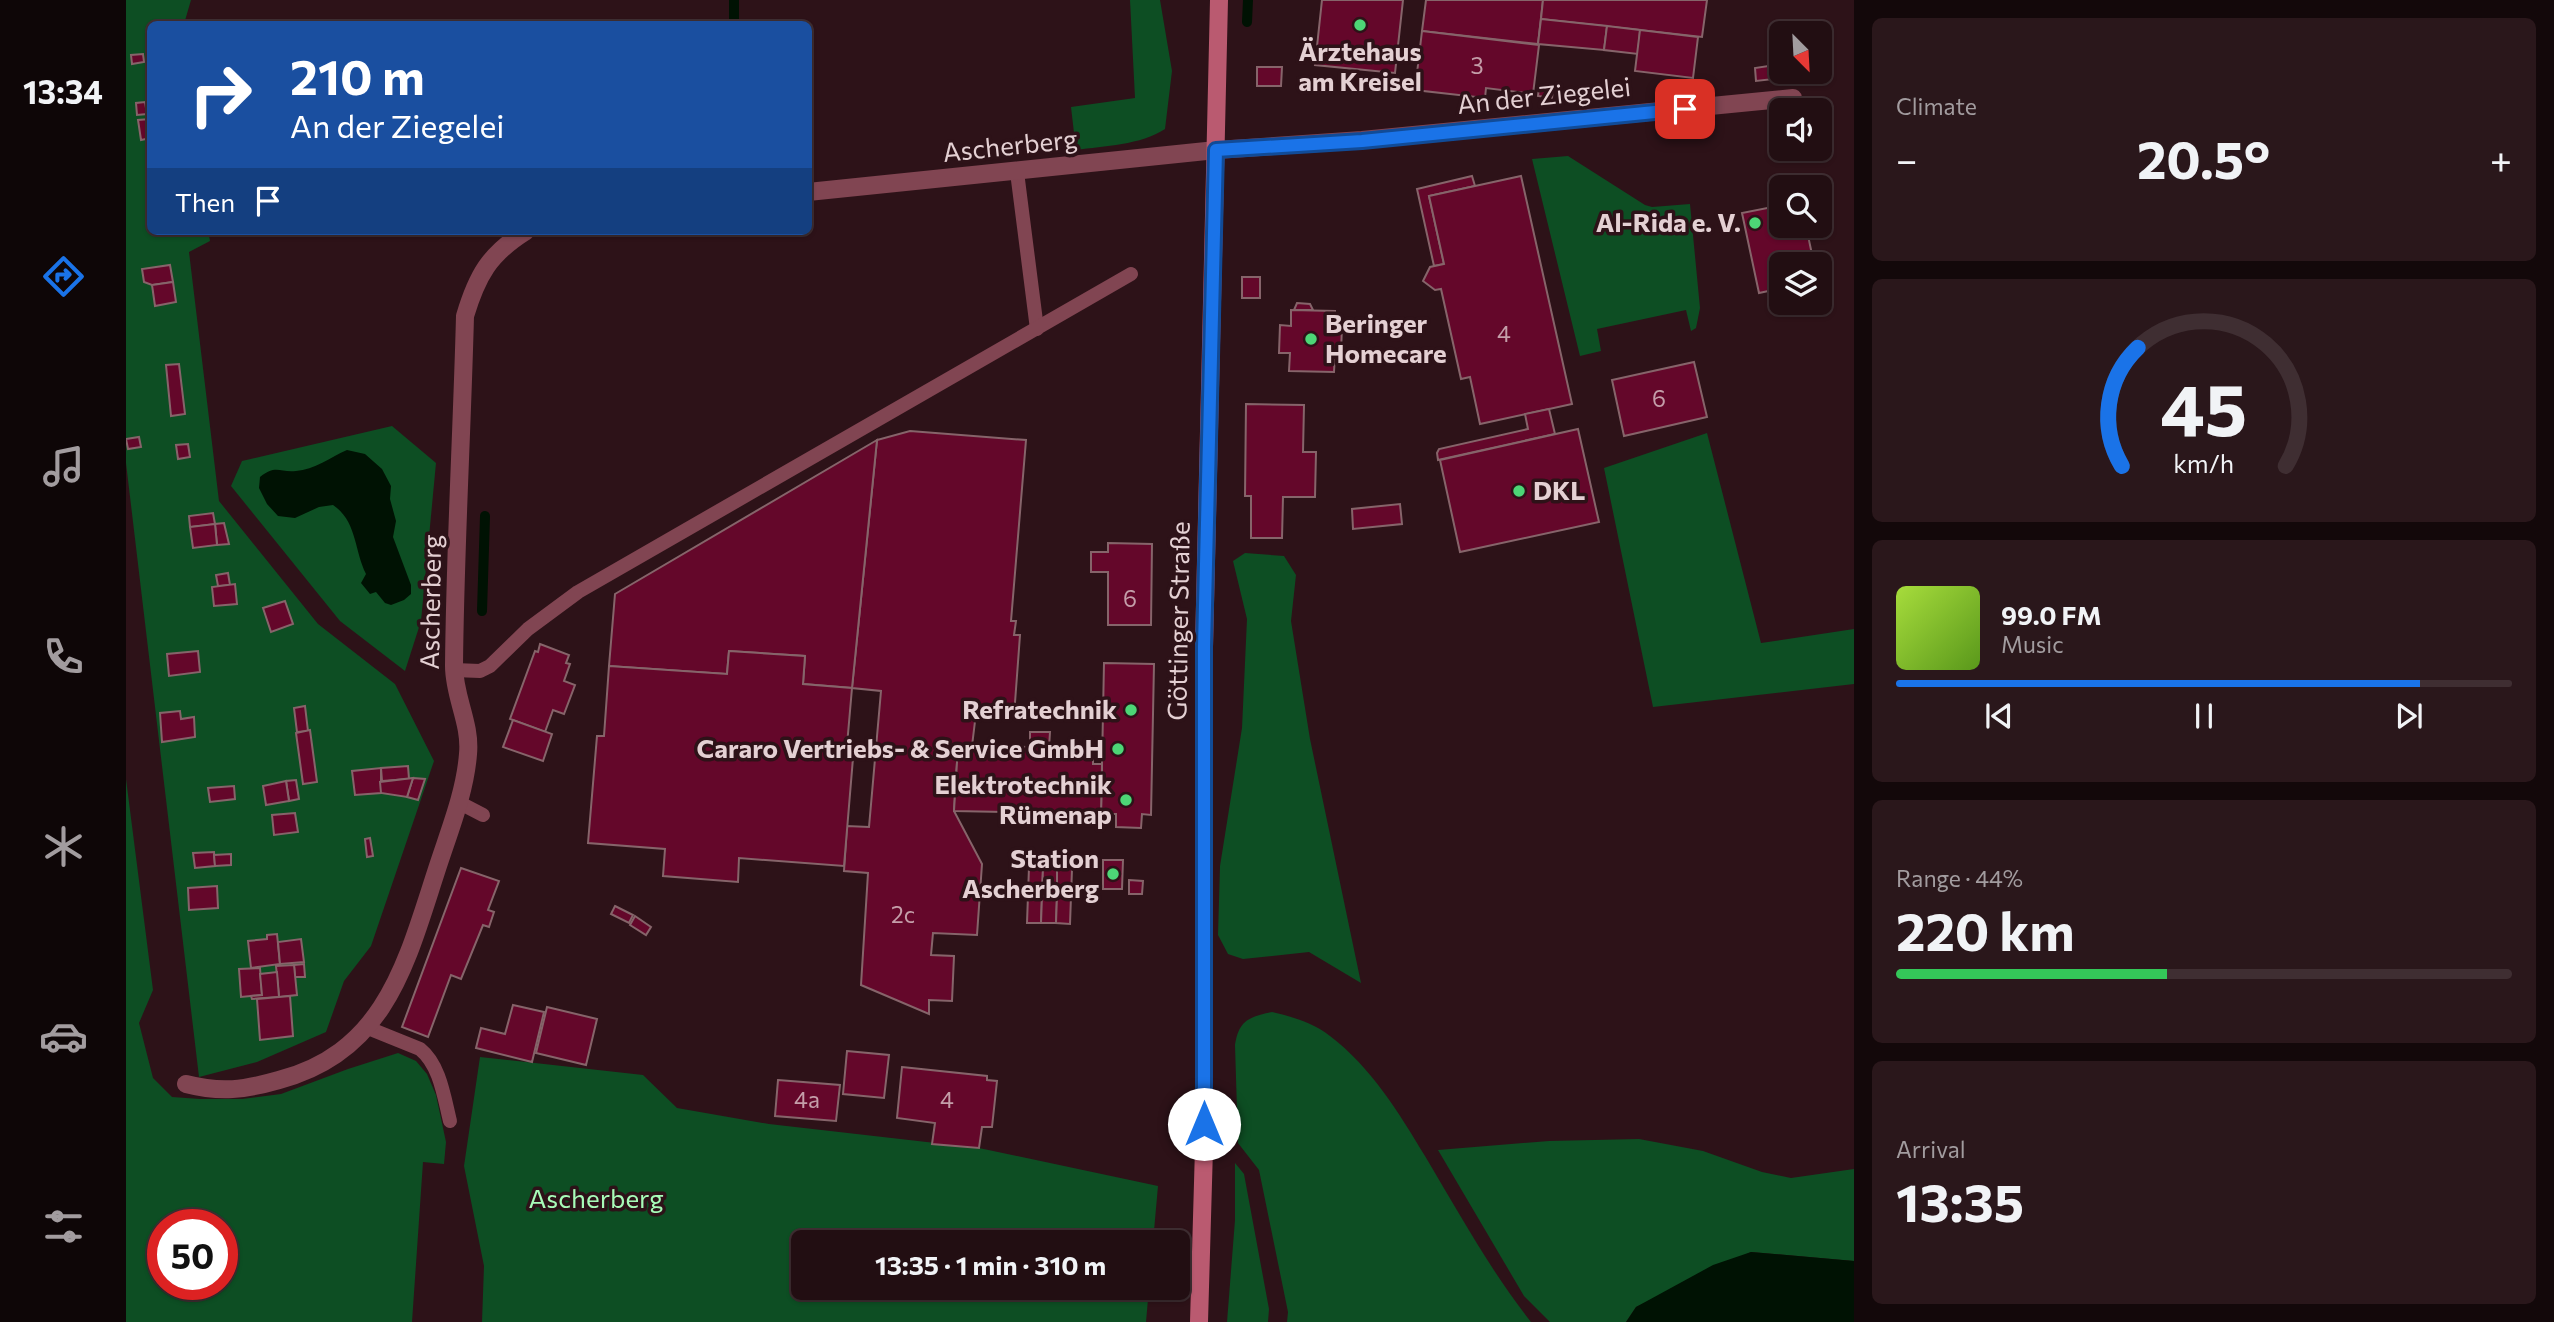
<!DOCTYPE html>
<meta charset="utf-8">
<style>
:root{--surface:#220e12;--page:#2a171b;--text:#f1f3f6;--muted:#a29c9f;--line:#3f2e32;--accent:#1a73e8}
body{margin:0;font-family:Commissioner,sans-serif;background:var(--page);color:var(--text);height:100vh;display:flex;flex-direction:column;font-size:26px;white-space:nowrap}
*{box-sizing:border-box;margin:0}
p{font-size:23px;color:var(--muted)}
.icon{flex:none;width:38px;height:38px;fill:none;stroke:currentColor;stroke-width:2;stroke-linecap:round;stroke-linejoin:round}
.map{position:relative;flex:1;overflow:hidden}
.panel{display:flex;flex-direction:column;gap:18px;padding:18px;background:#13080a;width:700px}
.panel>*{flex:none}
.hud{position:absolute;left:21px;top:21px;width:665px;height:214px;border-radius:10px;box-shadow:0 2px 5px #0004,0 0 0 2px var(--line);background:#1a4fa0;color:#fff;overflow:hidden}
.needle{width:46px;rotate:156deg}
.fabs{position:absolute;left:1643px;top:21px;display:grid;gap:14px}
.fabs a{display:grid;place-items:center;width:63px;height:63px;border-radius:10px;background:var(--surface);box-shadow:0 2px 5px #0004,0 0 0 2px var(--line);font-size:35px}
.speed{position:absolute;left:21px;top:1209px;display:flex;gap:14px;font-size:35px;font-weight:700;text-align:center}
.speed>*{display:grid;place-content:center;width:91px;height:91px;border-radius:50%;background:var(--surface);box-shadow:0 2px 5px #0004,0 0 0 2px var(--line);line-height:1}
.speed .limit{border:10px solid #d22;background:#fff;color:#111}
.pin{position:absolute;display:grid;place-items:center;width:60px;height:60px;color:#fff;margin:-30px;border-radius:14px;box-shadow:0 4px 10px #0006}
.me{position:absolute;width:77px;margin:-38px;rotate:0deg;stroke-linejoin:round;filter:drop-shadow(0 0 5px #0008)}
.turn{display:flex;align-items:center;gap:24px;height:147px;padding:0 28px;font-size:32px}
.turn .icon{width:91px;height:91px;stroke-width:2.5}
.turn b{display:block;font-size:49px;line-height:60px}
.then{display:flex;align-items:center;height:66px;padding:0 28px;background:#0003;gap:14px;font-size:26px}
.big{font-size:52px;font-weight:700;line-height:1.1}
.panel .tile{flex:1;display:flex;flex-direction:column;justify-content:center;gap:10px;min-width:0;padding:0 24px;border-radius:10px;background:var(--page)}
.panel .dial{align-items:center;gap:0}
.dial svg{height:182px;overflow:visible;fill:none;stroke:var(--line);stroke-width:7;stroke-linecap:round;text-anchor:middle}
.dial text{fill:var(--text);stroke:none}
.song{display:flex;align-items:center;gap:21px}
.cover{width:84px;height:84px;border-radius:10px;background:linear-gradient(135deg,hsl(80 70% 55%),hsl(90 70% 35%))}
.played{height:7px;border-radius:4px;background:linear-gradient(90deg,var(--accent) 85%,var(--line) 85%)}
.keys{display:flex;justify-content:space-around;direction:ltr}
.heat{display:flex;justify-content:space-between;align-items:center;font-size:38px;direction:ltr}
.charge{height:10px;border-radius:5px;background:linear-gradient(90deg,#34c759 44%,var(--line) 0)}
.trip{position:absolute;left:665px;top:1230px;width:399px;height:70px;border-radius:10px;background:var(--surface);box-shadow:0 2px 5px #0004,0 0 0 2px var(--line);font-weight:700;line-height:70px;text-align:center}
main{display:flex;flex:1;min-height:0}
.dock{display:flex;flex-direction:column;width:126px;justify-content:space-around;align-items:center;background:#0e0607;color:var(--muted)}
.dock .icon{width:49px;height:49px}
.dock .on{color:var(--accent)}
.dock b{font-size:32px;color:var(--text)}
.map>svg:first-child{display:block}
.green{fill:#0d4e23;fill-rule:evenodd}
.water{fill:#001203}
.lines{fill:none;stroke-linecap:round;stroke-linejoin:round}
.stream{stroke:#001203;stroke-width:10}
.building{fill:#64072a;stroke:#86646a;stroke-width:2}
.service{stroke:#814552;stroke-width:14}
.minor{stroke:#814552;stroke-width:18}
.secondary{stroke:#ba5a70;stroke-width:18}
.route-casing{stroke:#114b97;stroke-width:18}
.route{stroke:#1a73e8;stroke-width:12}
.poi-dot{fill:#4dd676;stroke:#2d1218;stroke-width:2.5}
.labels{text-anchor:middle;stroke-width:7;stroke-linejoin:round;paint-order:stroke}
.number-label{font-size:23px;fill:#c49ea9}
.poi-label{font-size:26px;font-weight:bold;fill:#e4d0d3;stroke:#2d1218;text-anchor:end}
.street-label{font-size:26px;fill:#e4d0d3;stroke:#2d1218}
.park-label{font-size:26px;fill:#a7fcb8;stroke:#2d1218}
</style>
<main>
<nav class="dock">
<b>13:34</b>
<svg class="icon on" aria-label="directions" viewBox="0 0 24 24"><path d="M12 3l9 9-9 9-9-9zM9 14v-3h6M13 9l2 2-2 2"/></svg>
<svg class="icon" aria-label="music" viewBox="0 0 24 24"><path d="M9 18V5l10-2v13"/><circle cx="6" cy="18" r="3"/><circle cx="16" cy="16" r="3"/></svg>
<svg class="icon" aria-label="phone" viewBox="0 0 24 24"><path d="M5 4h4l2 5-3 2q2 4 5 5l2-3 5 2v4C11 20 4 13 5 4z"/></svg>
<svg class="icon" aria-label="climate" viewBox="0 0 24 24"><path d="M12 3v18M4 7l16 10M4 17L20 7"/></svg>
<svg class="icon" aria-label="car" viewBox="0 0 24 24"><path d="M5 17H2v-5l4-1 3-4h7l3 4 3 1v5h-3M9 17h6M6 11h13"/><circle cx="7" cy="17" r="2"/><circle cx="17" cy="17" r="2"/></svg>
<svg class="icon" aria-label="filters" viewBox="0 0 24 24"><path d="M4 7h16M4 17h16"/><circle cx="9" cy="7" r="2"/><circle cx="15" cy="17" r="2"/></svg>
</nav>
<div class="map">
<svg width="1728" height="1322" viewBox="0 0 1728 1322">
<rect width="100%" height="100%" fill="#2d1218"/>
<!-- green -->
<g class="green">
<polygon points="0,0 65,0 58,24 24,24 24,231 82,231 84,241 63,252 93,501 192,624 269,684 308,761 245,946 218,981 200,1032 131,1062 73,1077 0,463"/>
<path d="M1004 0H1034L1046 71 1039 129C1015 145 978 146 950 150L945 107 1009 98Z"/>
<polygon points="1442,156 1519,205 1526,207 1564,204 1574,308 1570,328 1565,331 1560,310 1471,329 1475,351 1454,356 1406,159"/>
<polygon points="266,426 310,463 295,621 279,671 214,621 105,486 116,461"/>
<polygon points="1581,433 1635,643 1728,629 1728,684 1527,707 1478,468"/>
<polygon points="1119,553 1158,556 1170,575 1165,621 1184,739 1235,983 1183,952 1117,959 1102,954 1092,935 1094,866 1116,728 1121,619 1107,561"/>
<path d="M0 779 27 990 13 1023 27 1078 46 1097 74 1099H116L155 1094 222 1069 272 1053 290 1061 301 1074 310 1095 320 1142 318 1164 297 1162 286 1322H0ZM37 1225H96V1284H37Z"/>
<path d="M1146 1012C1167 1017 1186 1022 1204 1036 1245 1067 1273 1113 1299 1156 1333 1213 1364 1270 1405 1322H1161L1162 1312 1133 1170 1112 1143 1109 1045C1113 1020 1123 1017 1146 1012Z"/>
<polygon points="354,1057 517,1075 551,1108 643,1124 853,1148 1032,1186 1027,1242 677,1242 677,1288 1023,1288 1020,1322 356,1322 358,1266 338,1166"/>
<polygon points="1513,1139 1577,1151 1636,1172 1665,1178 1728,1169 1728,1261 1625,1252 1510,1307 1500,1322 1424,1322 1398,1296 1312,1150 1423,1141"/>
<polygon points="1109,1163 1118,1174 1143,1309 1142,1322 1101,1322 1109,1220"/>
</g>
<!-- water -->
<g class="water">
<path d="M221 450 239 454 256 469 265 486 264 499 270 521 267 537 285 585V594L278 600 265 605 259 603 250 592 244 594 235 583 240 574C228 550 231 521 207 505L193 507 169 518 152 516 141 504 133 488 134 477C150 464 154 473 170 471 188 470 205 457 221 450Z"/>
<polygon points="1625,1252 1728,1261 1728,1322 1500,1322 1510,1307 1587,1265"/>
</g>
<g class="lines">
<!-- stream -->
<g class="stream">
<polyline points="608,0 608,24"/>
<polyline points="1121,22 1122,0"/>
<polyline points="356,611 359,516"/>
</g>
</g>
<!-- building -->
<g class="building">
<polygon points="1196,0 1277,0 1269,73 1189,65"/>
<polygon points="1300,0 1417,0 1412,44 1296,31"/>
<polygon points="1417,0 1581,0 1576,37 1415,19"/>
<polygon points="1415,19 1481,26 1478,50 1412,44"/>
<polygon points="1481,26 1514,30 1512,54 1478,50"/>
<polygon points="1514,30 1572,37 1567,78 1509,71"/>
<polygon points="1296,31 1413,45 1407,94 1360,88 1359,98 1289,90"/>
<polygon points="17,54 18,62 6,64 5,55"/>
<polygon points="1655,64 1657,78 1630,81 1629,68"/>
<polygon points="1131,67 1156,67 1155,86 1131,86"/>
<polygon points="1413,88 1427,89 1426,98 1412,96"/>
<polygon points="19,102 21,114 11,115 10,103"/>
<polygon points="24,119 24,148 21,148 20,139 15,140 12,120"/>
<polygon points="1346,176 1349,186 1303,196 1318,264 1308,266 1291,189"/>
<polygon points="1395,176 1446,404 1354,424 1344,377 1335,379 1315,289 1309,290 1297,281 1304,267 1318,264 1303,196"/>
<polygon points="1656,205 1656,226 1680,226 1688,264 1656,264 1656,288 1633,293 1616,213"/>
<polygon points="44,265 47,282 26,285 18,282 16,269"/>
<rect x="1116" y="277" width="18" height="21"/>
<polygon points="47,282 50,302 29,306 26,285"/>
<polygon points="1171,303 1184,304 1187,310 1168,310"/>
<polygon points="1165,310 1209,311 1209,323 1216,323 1215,355 1209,354 1208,372 1163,371 1164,353 1153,353 1154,325 1165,326"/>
<polygon points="1568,362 1581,417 1498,436 1486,380"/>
<polygon points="53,364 59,414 45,416 40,365"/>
<polygon points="1120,404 1178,405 1177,452 1190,452 1189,497 1157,497 1156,538 1125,538 1125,496 1119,496"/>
<polygon points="1423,409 1429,434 1312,460 1311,453 1313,449 1402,429 1399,414"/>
<polygon points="1452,429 1473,522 1334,552 1314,460"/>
<polygon points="784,431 900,440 885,621 890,621 888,635 894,635 888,716 850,713 846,746 832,746 828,811 856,864 851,935 807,933 805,955 828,956 826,1001 803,1000 803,1014 735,985 742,873 718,871 721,826 743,827 755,691 726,688 751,440"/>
<polygon points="13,437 15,447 2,449 0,439"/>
<polygon points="751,440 726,688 677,684 679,656 603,651 601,674 483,666 489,594"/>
<polygon points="62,444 64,457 52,459 50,445"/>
<polygon points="1274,504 1276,524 1227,529 1226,509"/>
<polygon points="87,513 89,524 64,527 63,516"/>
<polygon points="98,523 103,544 91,545 89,524"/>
<polygon points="89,524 91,545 67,548 64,527"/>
<polygon points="982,543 1026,544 1025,625 982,625 982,572 965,572 965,552 982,552"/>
<polygon points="102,573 104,585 92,586 90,575"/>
<polygon points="109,584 111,604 88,606 86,587"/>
<polygon points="159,601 167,624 145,632 137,608"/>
<polygon points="414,644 443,655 440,663 444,664 438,681 449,685 438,714 427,710 419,732 384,719 409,651 412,652"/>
<polygon points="72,651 74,672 43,676 41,654"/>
<polygon points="603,651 679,656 677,684 726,688 720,757 727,758 718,866 613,858 612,882 537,876 539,849 462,843 471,736 478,736 483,666 601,674"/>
<polygon points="978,663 1028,664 1025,815 1016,814 1015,828 990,827 990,814 975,814"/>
<polygon points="179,706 182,731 171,732 168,708"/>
<polygon points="54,711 55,719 68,717 69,737 36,742 34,713"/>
<polygon points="387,720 426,734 417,761 377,747"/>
<polygon points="184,730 191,782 177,784 170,733"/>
<polygon points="904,732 924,732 923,748 967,748 967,764 976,764 975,814 828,811 832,746 904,747"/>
<polygon points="282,766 283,779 256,781 255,768"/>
<polygon points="255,768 255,793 229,795 226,771"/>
<polygon points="287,778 299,779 292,800 281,797"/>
<polygon points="287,778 281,797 255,793 254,782"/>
<polygon points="170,780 173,799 163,801 160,781"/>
<polygon points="160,781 163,801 140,805 137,786"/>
<polygon points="108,786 109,799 84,802 82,788"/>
<polygon points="169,813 172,832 148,835 146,815"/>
<polygon points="244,838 247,856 241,857 239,839"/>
<polygon points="88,852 89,866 69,868 67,853"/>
<polygon points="105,854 105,865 89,866 88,855"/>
<polygon points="977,860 997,860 996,889 977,889"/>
<polygon points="903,867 917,868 916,896 902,895"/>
<polygon points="335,868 373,881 362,910 368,912 363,927 357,925 335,979 325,975 302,1037 276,1027"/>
<polygon points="917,868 931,868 931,896 916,896"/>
<polygon points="931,868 946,869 945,896 931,896"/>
<polygon points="1003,880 1017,881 1016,894 1003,894"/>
<polygon points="91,886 92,908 63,910 62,888"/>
<polygon points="902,895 916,896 915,923 901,923"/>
<polygon points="916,896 931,896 930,923 915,923"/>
<polygon points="931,896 945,896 944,924 930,923"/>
<polygon points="489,906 507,915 503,923 485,914"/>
<polygon points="509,916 525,927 520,935 504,925"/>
<polygon points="151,934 154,964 125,968 122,941 141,939 141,935"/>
<polygon points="175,939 178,962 154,964 152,942"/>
<polygon points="178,964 179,977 169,977 168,965"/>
<polygon points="168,965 171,995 153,997 150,966"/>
<polygon points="134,968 136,995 115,997 113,969"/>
<polygon points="151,972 153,997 126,999 125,996 136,995 134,974"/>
<polygon points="164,996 167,1036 134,1040 131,999"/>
<polygon points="387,1005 418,1012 406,1062 350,1048 355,1028 379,1034"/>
<polygon points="421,1007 471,1019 460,1065 410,1053"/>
<polygon points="721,1051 763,1055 758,1098 717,1094"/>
<polygon points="776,1067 861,1076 861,1080 871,1081 866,1127 856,1127 853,1148 806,1144 809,1123 771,1118"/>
<polygon points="652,1080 714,1085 710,1121 649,1116"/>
</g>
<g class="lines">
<!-- service -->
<g class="service">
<polyline points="891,172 911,329"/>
<polyline points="328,670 354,671 364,666 402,629 452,592 1005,274"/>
<polyline points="332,802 357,815"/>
<path d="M242 1028 294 1049C314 1065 318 1097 324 1121"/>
</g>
<!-- minor -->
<g class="minor">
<polyline points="682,192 1090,150 1236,140 1667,98"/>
<path d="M60 1084C95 1093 118 1090 153 1080 259 1052 280 964 310 872 322 834 339 794 342 754 345 723 328 697 328 666 329 550 336 433 339 316 351 276 363 254 400 231"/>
</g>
<!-- secondary -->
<polyline class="secondary" points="1073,1322 1078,1148 1078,647 1093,0"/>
</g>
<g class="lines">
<!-- route casing -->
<g class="route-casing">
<polyline id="route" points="1078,1124 1078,647 1090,150 1236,141 1559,109"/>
</g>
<!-- route -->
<use href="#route" class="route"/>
</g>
<!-- markers -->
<g class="poi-dot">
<circle cx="1234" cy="25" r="7"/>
<circle cx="1629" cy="223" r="7"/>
<circle cx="1185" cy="339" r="7"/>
<circle cx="1393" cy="491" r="7"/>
<circle cx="1005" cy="710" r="7"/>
<circle cx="992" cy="749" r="7"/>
<circle cx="1000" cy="800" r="7"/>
<circle cx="987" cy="874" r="7"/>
</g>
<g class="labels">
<!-- number labels -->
<g class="number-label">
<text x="1351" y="74">3</text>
<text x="1378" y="342">4</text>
<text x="1533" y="407">6</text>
<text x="1004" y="607">6</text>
<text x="777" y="923">2c</text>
<text x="681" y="1108">4a</text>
<text x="821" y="1108">4</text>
</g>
<!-- poi labels -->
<g class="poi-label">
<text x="1234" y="61" text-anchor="middle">Ärztehaus<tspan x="1234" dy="30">am Kreisel</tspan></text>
<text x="1615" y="232">Al-Rida e. V.</text>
<text x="1199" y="333" text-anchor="start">Beringer<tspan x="1199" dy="30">Homecare</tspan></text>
<text x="1407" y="500" text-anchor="start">DKL</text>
<text x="991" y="719">Refratechnik</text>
<text x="978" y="758">Cararo Vertriebs- &amp; Service GmbH</text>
<text x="986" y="794">Elektrotechnik<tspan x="986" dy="30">Rümenap</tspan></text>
<text x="973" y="868">Station<tspan x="973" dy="30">Ascherberg</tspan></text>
</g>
<!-- street labels -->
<g class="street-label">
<text transform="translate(1418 96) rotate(-6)" y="9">An der Ziegelei</text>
<text transform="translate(884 146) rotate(-6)" y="9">Ascherberg</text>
<text transform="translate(305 602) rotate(-89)" y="9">Ascherberg</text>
<text transform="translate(1053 621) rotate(-89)" y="9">Göttinger Straße</text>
</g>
<!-- park labels -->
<g class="park-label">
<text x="470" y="1208">Ascherberg</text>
</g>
</g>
</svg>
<div class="fabs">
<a><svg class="needle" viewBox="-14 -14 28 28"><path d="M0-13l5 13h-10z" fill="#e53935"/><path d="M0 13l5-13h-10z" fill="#a29c9f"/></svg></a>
<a><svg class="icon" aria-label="sound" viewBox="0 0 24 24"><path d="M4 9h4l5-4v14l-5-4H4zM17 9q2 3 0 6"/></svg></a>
<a><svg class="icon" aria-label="search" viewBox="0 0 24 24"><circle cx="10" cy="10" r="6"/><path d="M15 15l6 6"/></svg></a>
<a><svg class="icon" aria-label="layers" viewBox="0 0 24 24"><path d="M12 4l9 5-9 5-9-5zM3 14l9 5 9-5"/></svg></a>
</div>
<div class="speed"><div class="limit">50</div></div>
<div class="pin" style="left:1559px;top:109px;background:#d93025"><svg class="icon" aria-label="arrive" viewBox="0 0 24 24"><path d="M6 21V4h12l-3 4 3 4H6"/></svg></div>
<svg class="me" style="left:1078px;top:1124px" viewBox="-20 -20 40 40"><circle r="19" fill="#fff"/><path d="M0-13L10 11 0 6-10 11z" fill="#1a73e8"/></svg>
<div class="trip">13:35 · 1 min · 310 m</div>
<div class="hud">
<div class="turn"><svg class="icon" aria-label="right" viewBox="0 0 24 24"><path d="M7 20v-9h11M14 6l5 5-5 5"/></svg><div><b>210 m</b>An der Ziegelei</div></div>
<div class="then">Then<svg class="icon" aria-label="arrive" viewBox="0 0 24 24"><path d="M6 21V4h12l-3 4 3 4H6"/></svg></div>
</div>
</div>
<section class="panel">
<div class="tile"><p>Climate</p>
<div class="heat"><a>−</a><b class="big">20.5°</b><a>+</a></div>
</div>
<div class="tile dial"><svg viewBox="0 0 100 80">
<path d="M14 69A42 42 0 1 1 86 69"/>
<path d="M14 69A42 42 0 0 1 21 17" stroke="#1a73e8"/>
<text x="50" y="56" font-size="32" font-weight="700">45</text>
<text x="50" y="72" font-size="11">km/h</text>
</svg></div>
<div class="tile">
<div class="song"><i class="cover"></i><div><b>99.0 FM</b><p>Music</p></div></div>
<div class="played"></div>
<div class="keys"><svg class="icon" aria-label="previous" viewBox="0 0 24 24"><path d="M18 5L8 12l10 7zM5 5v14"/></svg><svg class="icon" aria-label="pause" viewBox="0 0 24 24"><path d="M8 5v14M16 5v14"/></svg><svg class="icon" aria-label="next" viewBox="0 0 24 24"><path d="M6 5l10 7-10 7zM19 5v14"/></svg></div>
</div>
<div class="tile"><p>Range · 44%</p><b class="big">220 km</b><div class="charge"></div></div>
<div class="tile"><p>Arrival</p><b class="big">13:35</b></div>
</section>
</main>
